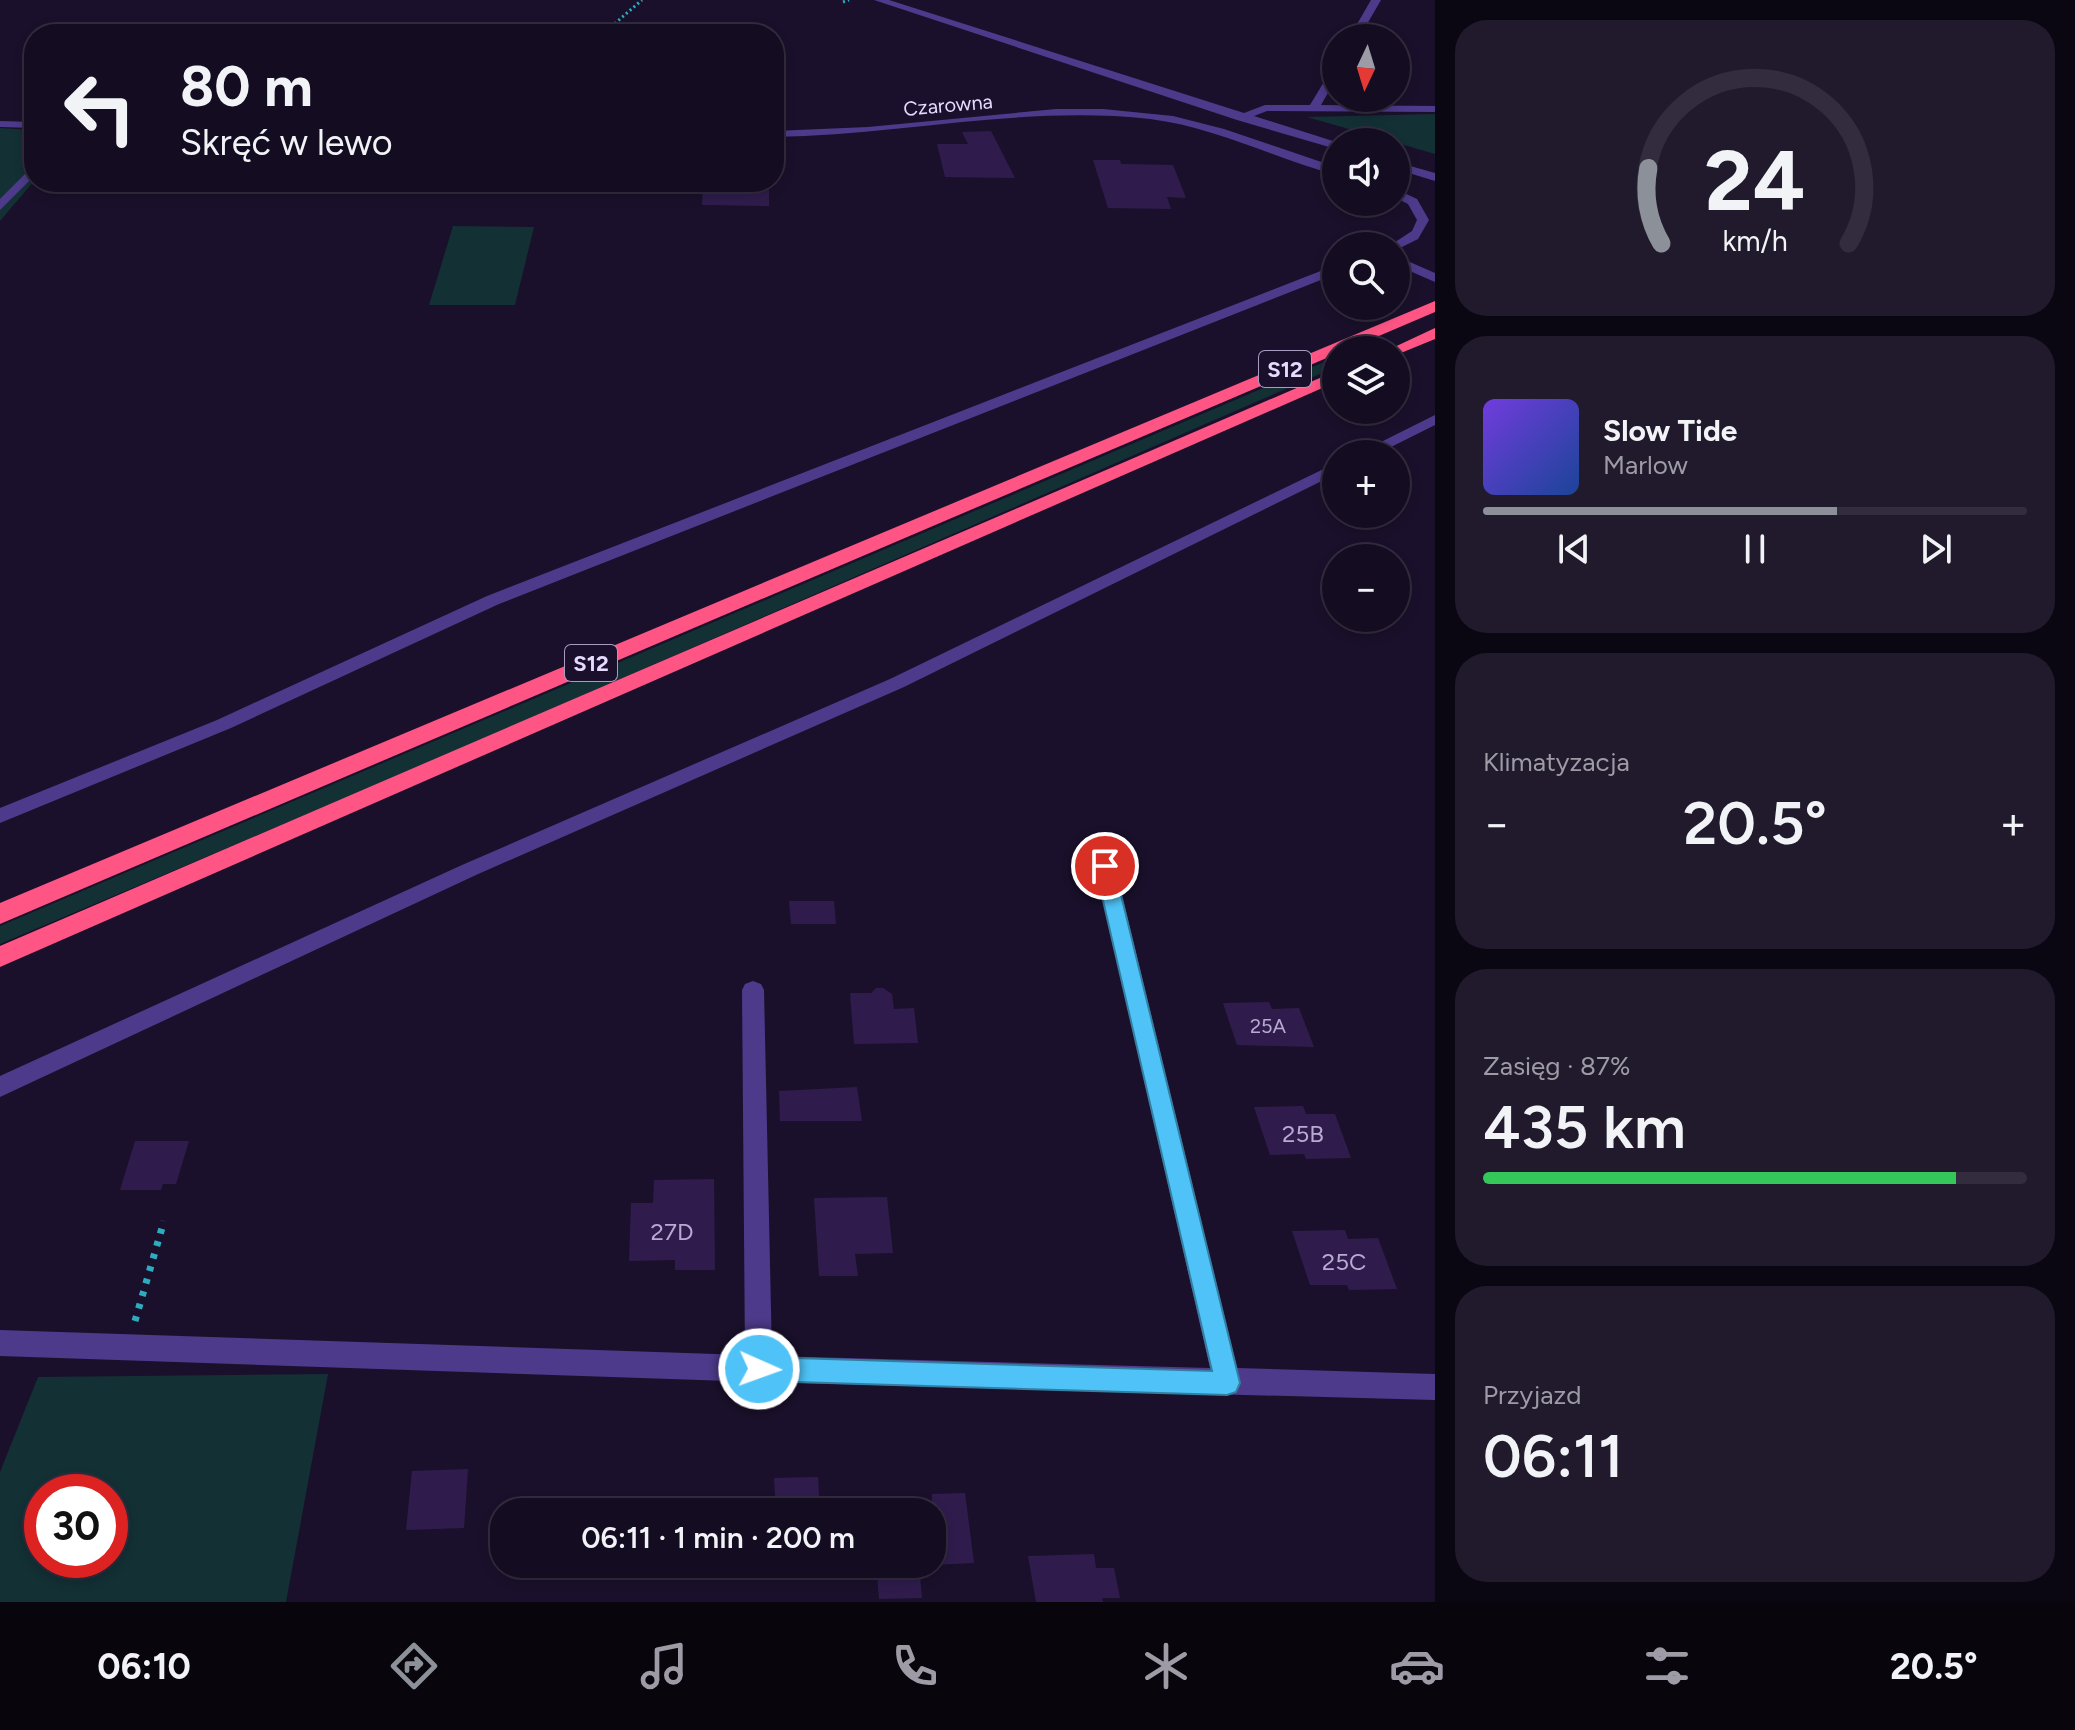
<!DOCTYPE html>
<html lang="pl">
<meta charset="utf-8">
<style>
:root{--surface:#140c20;--page:#211a2d;--text:#f1f3f6;--muted:#9d9ba5;--line:#332c3e;--accent:#8c9099}
body{margin:0;font-family:Figtree,sans-serif;background:var(--page);color:var(--text);height:100vh;display:flex;flex-direction:column;font-size:30px;white-space:nowrap}
*{box-sizing:border-box;margin:0}
p{font-size:26px;color:var(--muted)}
.icon{flex:none;width:44px;height:44px;fill:none;stroke:currentColor;stroke-width:2;stroke-linecap:round;stroke-linejoin:round}
.map{position:relative;flex:1;overflow:hidden}
.details{display:flex;flex-direction:column;gap:20px;padding:20px;background:#0b0712;width:640px}
.details>*{flex:none}
.hud{position:absolute;left:24px;top:24px;width:760px;height:168px;border-radius:32px;box-shadow:0 4px 12px #0003,0 0 0 2px var(--line);background:#140c20;color:var(--text);overflow:hidden}
.needle{width:52px;rotate:184deg}
.buttons{position:absolute;left:1322px;top:24px;display:grid;gap:16px}
.buttons a{display:grid;place-items:center;width:88px;height:88px;border-radius:50%;background:var(--surface);box-shadow:0 4px 12px #0003,0 0 0 2px var(--line);font-size:40px}
.speed{position:absolute;left:24px;top:1474px;display:flex;gap:16px;font-size:40px;font-weight:700;text-align:center}
.speed>*{display:grid;place-content:center;width:104px;height:104px;border-radius:50%;background:var(--surface);box-shadow:0 4px 12px #0003,0 0 0 2px var(--line);line-height:1}
.speed .limit{border:12px solid #d22;background:#fff;color:#111}
.pin{position:absolute;display:grid;place-items:center;width:68px;height:68px;color:#fff;margin:-34px;border:4px solid #fff;border-radius:50%;box-shadow:0 2px 8px #0007}
.me{position:absolute;width:88px;margin:-44px;rotate:92deg;stroke-linejoin:round;filter:drop-shadow(0 0 6px #0008)}
.turn{display:flex;align-items:center;gap:28px;height:168px;padding:0 24px;font-size:36px}
.turn .icon{width:104px;height:104px;stroke-width:2.5}
.turn b{display:block;font-size:56px;line-height:68px}
.big{font-size:60px;font-weight:600;line-height:1.1}
.details .tile{flex:1;display:flex;flex-direction:column;justify-content:center;gap:12px;min-width:0;padding:0 28px;border-radius:32px;background:var(--page)}
.details .dial{align-items:center;gap:0}
.dial svg{height:208px;overflow:visible;fill:none;stroke:var(--line);stroke-width:7;stroke-linecap:round;text-anchor:middle}
.dial text{fill:var(--text);stroke:none}
.song{display:flex;align-items:center;gap:24px}
.cover{width:96px;height:96px;border-radius:12px;background:linear-gradient(135deg,hsl(260 70% 55%),hsl(220 70% 35%))}
.played{height:8px;border-radius:4px;background:linear-gradient(90deg,var(--accent) 65%,var(--line) 65%)}
.keys{display:flex;justify-content:space-around;direction:ltr}
.heat{display:flex;justify-content:space-between;align-items:center;font-size:44px;direction:ltr}
.charge{height:12px;border-radius:6px;background:linear-gradient(90deg,#34c759 87%,var(--line) 0)}
.trip{position:absolute;left:490px;top:1498px;width:456px;height:80px;border-radius:32px;background:var(--surface);box-shadow:0 4px 12px #0003,0 0 0 2px var(--line);font-weight:600;line-height:80px;text-align:center}
.tab-bar{display:flex;height:128px;justify-content:space-around;align-items:center;background:#08050d;color:var(--muted)}
.tab-bar .icon{width:56px;height:56px}
.tab-bar .active{color:var(--accent)}
.tab-bar b{font-size:36px;color:var(--text)}
main{display:flex;flex:1;min-height:0}
.map>svg:first-child{display:block}
.green{fill:#133035;fill-rule:evenodd}
.building{fill:#2f1c4c}
.lines{fill:none;stroke-linecap:round;stroke-linejoin:round}
.path-far1{stroke:#2dacc0;stroke-width:3;stroke-dasharray:2 3;stroke-linecap:butt}
.path{stroke:#2dacc0;stroke-width:7;stroke-dasharray:5 8;stroke-linecap:butt}
.minor{fill:#4d3a8b;fill-rule:evenodd}
.highway{fill:#ff5585;fill-rule:evenodd}
.route{fill:#4fc3f7;stroke:#337fa1;stroke-width:2}
.labels{text-anchor:middle;stroke-width:8;stroke-linejoin:round;paint-order:stroke}
.far-street-label{font-size:20px;fill:#e6daff;stroke:#1a102b}
.number-label{font-size:20px;fill:#b8aad2}
.shield{fill:#1a102b;stroke:#a99dbf;stroke-width:2}
.shield-label{font-size:22px;font-weight:bold;fill:#e6daff}
.near-number-label{font-size:24px;fill:#b8aad2}
</style>
<main>
<div class="map">
<svg width="1435" height="1602" viewBox="0 0 1435 1602">
<rect width="100%" height="100%" fill="#1a102b"/>
<!-- green -->
<g class="green">
<polygon points="1435,114 1435,154 1307,117"/>
<polygon points="0,128 34,130 34,181 0,221"/>
<polygon points="453,226 534,227 515,305 429,305"/>
<polygon points="1336,357 1336,367 421,766 0,944 0,926"/>
<path d="M328 1374 286 1602H0V1472L38 1377ZM42 1492H110V1560H42Z"/>
</g>
<!-- building -->
<g class="building">
<polygon points="991,131 1015,178 945,177 937,144 968,144 962,132"/>
<polygon points="1093,160 1120,160 1121,164 1173,165 1186,198 1167,197 1171,209 1108,208"/>
<polygon points="703,182 769,182 769,206 702,205"/>
<polygon points="789,901 834,901 836,924 791,924"/>
<polygon points="876,988 883,988 892,994 894,1009 914,1008 918,1043 854,1044 850,993 871,993"/>
<polygon points="1269,1002 1272,1009 1299,1008 1314,1047 1237,1045 1223,1003"/>
<polygon points="857,1087 862,1121 780,1121 779,1091"/>
<polygon points="1303,1106 1306,1114 1335,1114 1351,1158 1306,1159 1304,1154 1270,1155 1254,1107"/>
<polygon points="135,1141 189,1141 176,1184 163,1184 161,1190 120,1190"/>
<polygon points="714,1179 715,1270 675,1270 675,1260 629,1261 631,1203 653,1203 654,1180"/>
<polygon points="887,1197 893,1253 855,1254 858,1276 819,1276 814,1198"/>
<polygon points="1345,1230 1348,1239 1378,1238 1397,1289 1349,1290 1347,1285 1310,1285 1292,1231"/>
<polygon points="468,1469 464,1528 406,1530 412,1471"/>
<polygon points="818,1477 820,1512 776,1512 774,1478"/>
<polygon points="965,1493 974,1563 932,1565 932,1494"/>
<polygon points="1094,1554 1096,1568 1114,1568 1120,1598 1102,1598 1103,1602 1036,1602 1028,1556"/>
<polygon points="876,1564 919,1564 922,1598 879,1599"/>
</g>
<g class="lines">
<!-- path-far1 -->
<g class="path-far1">
<polyline points="843,2 849,0"/>
<polyline points="592,34 613,25 642,0"/>
</g>
<!-- path -->
<polyline class="path" points="135,1321 164,1221"/>
<!-- minor -->
<g class="minor">
<polygon points="874,0 889,0 1244,113 1265,105 1310,105 1331,70 1336,67 1336,79 1321,105 1435,106 1435,112 1267,111 1254,116 1336,142 1336,149 1237,120"/>
<polygon points="1371,0 1381,0 1359,38 1349,38"/>
<path d="M1056 109H1103L1173 116 1224 129 1336 167V175C1274 158 1215 127 1150 119 1025 105 899 135 774 137V131L868 127Z"/>
<polygon points="0,121 34,122 34,128 0,127"/>
<polygon points="1396,162 1435,173 1435,181 1396,169"/>
<polygon points="34,165 34,176 0,210 0,199"/>
<polygon points="1396,189 1417,199 1429,220 1418,239 1396,250 1396,246 1389,246 1412,231 1417,220 1408,204 1396,198"/>
<polygon points="1396,256 1435,273 1435,282 1396,265"/>
<polygon points="1336,265 1336,274 499,604 231,728 0,823 0,808 217,720 487,596"/>
<polygon points="1435,415 1435,425 1377,454 1357,454"/>
<polygon points="1336,463 1336,474 904,687 476,875 0,1097 0,1076 462,865 890,679"/>
<polygon points="1105,858 1112,861 1115,866 1237,1368 1435,1374 1435,1400 759,1382 0,1356 0,1330 745,1355 742,990 745,984 753,981 761,984 764,990 772,1356 1210,1368 1095,866 1098,861"/>
</g>
<!-- highway -->
<g class="highway">
<polygon points="1435,301 1435,312 1346,350 1336,350 1336,354 0,924 0,903"/>
<polygon points="1435,328 1435,339 1396,355 1396,350 1388,350"/>
<polygon points="1336,371 1336,382 0,967 0,946"/>
</g>
</g>
<!-- route -->
<polygon class="route" points="1105,859 1114,866 1240,1383 1236,1392 1227,1395 759,1381 750,1377 747,1369 750,1361 759,1357 1212,1371 1095,866"/>
<g class="labels">
<!-- far-street labels -->
<g class="far-street-label">
<text transform="translate(948 105) rotate(-5)" y="7">Czarowna</text>
</g>
<!-- number labels -->
<g class="number-label">
<text x="1268" y="1033">25A</text>
</g>
<!-- shield labels -->
<g class="shield">
<rect x="1259" y="351" width="52" height="36" rx="6"/>
<rect x="565" y="645" width="52" height="36" rx="6"/>
</g>
<g class="shield-label">
<text x="1285" y="377">S12</text>
<text x="591" y="671">S12</text>
</g>
<!-- near-number labels -->
<g class="near-number-label">
<text x="1303" y="1142">25B</text>
<text x="672" y="1240">27D</text>
<text x="1344" y="1270">25C</text>
</g>
</g>
</svg>
<div class="buttons">
<a><svg class="needle" viewBox="-14 -14 28 28"><path d="M0-13l5 13h-10z" fill="#e53935"/><path d="M0 13l5-13h-10z" fill="#9d9ba5"/></svg></a>
<a><svg class="icon" aria-label="sound" viewBox="0 0 24 24"><path d="M4 9h4l5-4v14l-5-4H4zM17 9q2 3 0 6"/></svg></a>
<a><svg class="icon" aria-label="search" viewBox="0 0 24 24"><circle cx="10" cy="10" r="6"/><path d="M15 15l6 6"/></svg></a>
<a><svg class="icon" aria-label="layers" viewBox="0 0 24 24"><path d="M12 4l9 5-9 5-9-5zM3 14l9 5 9-5"/></svg></a>
<a>+</a>
<a>−</a>
</div>
<div class="speed"><div class="limit">30</div></div>
<div class="pin" style="left:1105px;top:866px;background:#d93025"><svg class="icon" aria-label="arrive" viewBox="0 0 24 24"><path d="M6 21V4h12l-3 4 3 4H6"/></svg></div>
<svg class="me" style="left:759px;top:1369px" viewBox="-20 -20 40 40"><circle r="17" fill="#4fc3f7" stroke="#fff" stroke-width="3"/><path d="M0-11L8 9 0 5-8 9z" fill="#fff"/></svg>
<div class="trip">06:11 · 1 min · 200 m</div>
<div class="hud">
<div class="turn"><svg class="icon" aria-label="left" viewBox="0 0 24 24"><path d="M17 20v-9H6M10 6l-5 5 5 5"/></svg><div><b>80 m</b>Skręć w lewo</div></div>
</div>
</div>
<section class="details">
<div class="tile dial"><svg viewBox="0 0 100 80">
<path d="M14 69A42 42 0 1 1 86 69"/>
<path d="M14 69A42 42 0 0 1 9 40" stroke="#8c9099"/>
<text x="50" y="56" font-size="32" font-weight="700">24</text>
<text x="50" y="72" font-size="11">km/h</text>
</svg></div>
<div class="tile">
<div class="song"><i class="cover"></i><div><b>Slow Tide</b><p>Marlow</p></div></div>
<div class="played"></div>
<div class="keys"><svg class="icon" aria-label="previous" viewBox="0 0 24 24"><path d="M18 5L8 12l10 7zM5 5v14"/></svg><svg class="icon" aria-label="pause" viewBox="0 0 24 24"><path d="M8 5v14M16 5v14"/></svg><svg class="icon" aria-label="next" viewBox="0 0 24 24"><path d="M6 5l10 7-10 7zM19 5v14"/></svg></div>
</div>
<div class="tile"><p>Klimatyzacja</p>
<div class="heat"><a>−</a><b class="big">20.5°</b><a>+</a></div>
</div>
<div class="tile"><p>Zasięg · 87%</p><b class="big">435 km</b><div class="charge"></div></div>
<div class="tile"><p>Przyjazd</p><b class="big">06:11</b></div>
</section>
</main>
<nav class="tab-bar">
<b>06:10</b>
<svg class="icon active" aria-label="directions" viewBox="0 0 24 24"><path d="M12 3l9 9-9 9-9-9zM9 14v-3h6M13 9l2 2-2 2"/></svg>
<svg class="icon" aria-label="music" viewBox="0 0 24 24"><path d="M9 18V5l10-2v13"/><circle cx="6" cy="18" r="3"/><circle cx="16" cy="16" r="3"/></svg>
<svg class="icon" aria-label="phone" viewBox="0 0 24 24"><path d="M5 4h4l2 5-3 2q2 4 5 5l2-3 5 2v4C11 20 4 13 5 4z"/></svg>
<svg class="icon" aria-label="climate" viewBox="0 0 24 24"><path d="M12 3v18M4 7l16 10M4 17L20 7"/></svg>
<svg class="icon" aria-label="car" viewBox="0 0 24 24"><path d="M5 17H2v-5l4-1 3-4h7l3 4 3 1v5h-3M9 17h6M6 11h13"/><circle cx="7" cy="17" r="2"/><circle cx="17" cy="17" r="2"/></svg>
<svg class="icon" aria-label="filters" viewBox="0 0 24 24"><path d="M4 7h16M4 17h16"/><circle cx="9" cy="7" r="2"/><circle cx="15" cy="17" r="2"/></svg>
<b>20.5°</b>
</nav>
